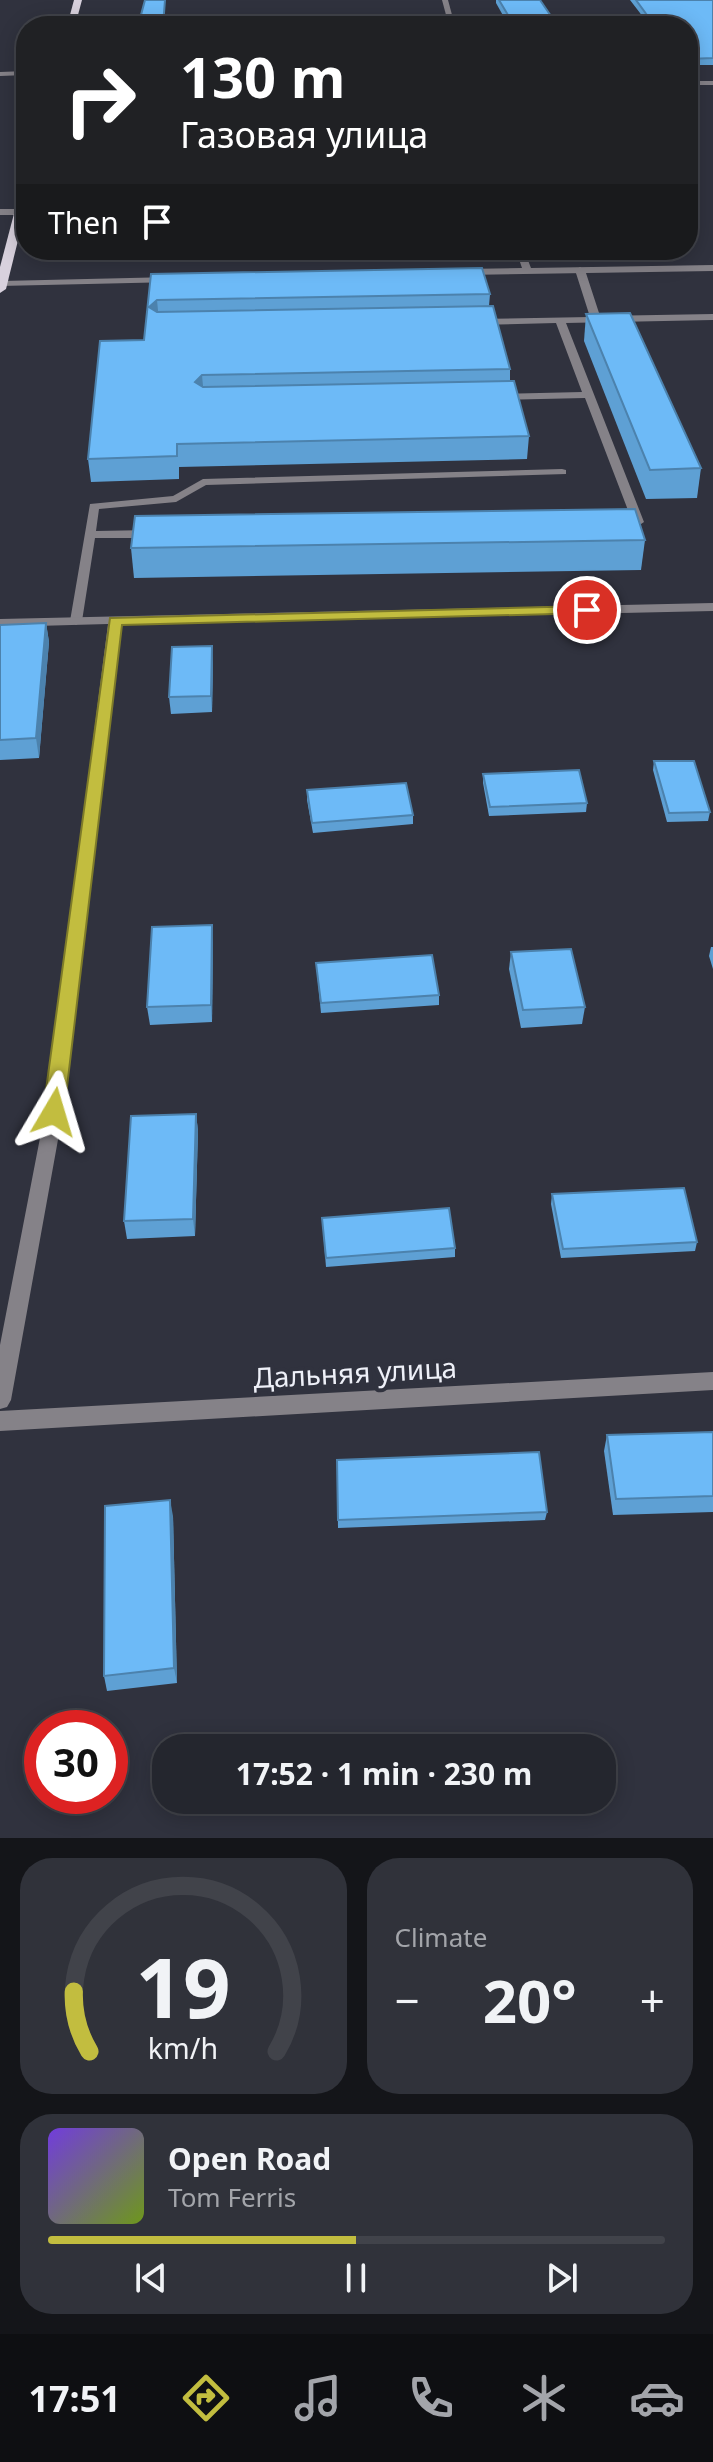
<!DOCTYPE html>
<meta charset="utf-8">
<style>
:root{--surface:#24262e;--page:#30323a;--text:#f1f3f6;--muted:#a3a5aa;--line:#41434a;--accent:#c2bd3f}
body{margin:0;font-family:"Noto Sans",sans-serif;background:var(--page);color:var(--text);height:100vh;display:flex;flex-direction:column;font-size:30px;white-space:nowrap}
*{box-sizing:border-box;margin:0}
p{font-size:26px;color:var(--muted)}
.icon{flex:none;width:44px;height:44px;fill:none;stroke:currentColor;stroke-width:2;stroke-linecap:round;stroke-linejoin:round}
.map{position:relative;height:1838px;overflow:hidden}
.sheet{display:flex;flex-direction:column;gap:20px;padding:20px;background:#141519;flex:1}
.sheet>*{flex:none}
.guide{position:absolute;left:16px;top:16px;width:682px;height:244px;border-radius:32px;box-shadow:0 4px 20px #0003,0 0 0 2px var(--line);background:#202124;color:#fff;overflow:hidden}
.speed{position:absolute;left:24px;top:1710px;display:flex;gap:16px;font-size:40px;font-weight:700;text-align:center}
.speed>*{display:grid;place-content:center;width:104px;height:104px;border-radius:50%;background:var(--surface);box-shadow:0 4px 20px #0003,0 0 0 2px var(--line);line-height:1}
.speed .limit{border:12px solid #d22;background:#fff;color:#111}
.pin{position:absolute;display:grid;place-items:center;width:68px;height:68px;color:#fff;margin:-34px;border:4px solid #fff;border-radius:50%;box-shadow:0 2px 8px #0007}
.me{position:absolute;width:88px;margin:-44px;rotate:7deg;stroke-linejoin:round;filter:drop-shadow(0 0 6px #0008)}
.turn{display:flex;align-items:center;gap:28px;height:168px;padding:0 32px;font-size:36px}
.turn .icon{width:104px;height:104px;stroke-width:2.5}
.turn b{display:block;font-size:56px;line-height:68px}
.then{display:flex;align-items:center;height:76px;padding:0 32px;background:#0003;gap:16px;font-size:30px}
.big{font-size:60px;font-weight:700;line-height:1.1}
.sheet .card{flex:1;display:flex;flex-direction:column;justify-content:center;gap:12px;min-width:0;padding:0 28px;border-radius:32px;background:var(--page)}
.sheet .dial{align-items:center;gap:0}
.dial svg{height:208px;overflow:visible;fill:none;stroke:var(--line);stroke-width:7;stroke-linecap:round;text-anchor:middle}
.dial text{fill:var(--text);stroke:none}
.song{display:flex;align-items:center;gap:24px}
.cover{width:96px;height:96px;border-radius:12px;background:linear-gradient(135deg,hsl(260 70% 55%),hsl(80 70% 35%))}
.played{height:8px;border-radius:4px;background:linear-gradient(90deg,var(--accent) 50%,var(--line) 50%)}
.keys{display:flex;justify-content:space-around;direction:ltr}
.heat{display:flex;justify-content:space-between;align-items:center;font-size:44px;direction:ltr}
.sheet .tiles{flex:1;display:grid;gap:20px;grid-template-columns:1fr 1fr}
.card:last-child{grid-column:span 2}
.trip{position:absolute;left:152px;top:1734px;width:464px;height:80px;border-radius:32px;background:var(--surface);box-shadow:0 4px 20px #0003,0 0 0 2px var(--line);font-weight:700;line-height:80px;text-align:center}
.tab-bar{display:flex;height:128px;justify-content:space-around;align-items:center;background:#0e0f12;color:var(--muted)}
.tab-bar .icon{width:56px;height:56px}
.tab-bar .active{color:var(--accent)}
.tab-bar b{font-size:36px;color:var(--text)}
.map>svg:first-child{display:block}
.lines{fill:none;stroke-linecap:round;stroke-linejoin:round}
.lane{fill:#858288;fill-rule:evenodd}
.street{fill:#858288;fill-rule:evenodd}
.primary{fill:#d8d1dd;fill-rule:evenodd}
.wall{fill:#5ea0d4}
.shaded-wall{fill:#4c82ad}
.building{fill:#6dbaf7;stroke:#4c82ad;stroke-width:2}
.route{fill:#c2bd3f;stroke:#7e7b29;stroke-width:2}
.labels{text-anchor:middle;stroke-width:8;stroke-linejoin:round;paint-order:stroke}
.near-street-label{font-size:28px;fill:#eef0f8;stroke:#30323e}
</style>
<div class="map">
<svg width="713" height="1838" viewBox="0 0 713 1838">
<rect width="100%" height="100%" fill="#30323e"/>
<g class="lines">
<!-- lane -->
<g class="lane">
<polygon points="26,71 26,75 0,76 0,72"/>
<polygon points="0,209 19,209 23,212 19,215 0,215"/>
<polygon points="580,267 585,270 600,316 713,314 713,320 566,323 644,522 638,526 626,525 624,522 631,518 585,398 498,400 493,397 498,394 582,392 556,323 477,325 472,322 477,319 590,317 575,270"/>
<polygon points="562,469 566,470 566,474 206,485 176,502 99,509 96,531 151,530 157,534 151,538 95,538 82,621 76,625 70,621 90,504 173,496 203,479"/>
</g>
<!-- street -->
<g class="street">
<polygon points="442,0 448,0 455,26 449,26"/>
<rect x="688" y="81" width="25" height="4"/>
<polygon points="516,250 524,250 531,268 713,265 713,271 463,275 458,272 463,269 522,268"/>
<polygon points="172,277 177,280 175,282 0,286 2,281"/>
<polygon points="713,603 713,611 121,624 63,1112 11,1400 7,1407 0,1409 0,1345 45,1112 108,624 0,627 0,619"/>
<polygon points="713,1372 713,1390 0,1431 0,1411"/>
</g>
<!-- primary -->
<g class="primary">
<polygon points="74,0 82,0 75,26 67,26"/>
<polygon points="26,184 26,208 6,289 0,293 0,267 21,187"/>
</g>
</g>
<!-- wall -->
<g class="wall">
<polygon points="496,0 540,0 553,19 552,26 509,26 496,3"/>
<polygon points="630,0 713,0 713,65 688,65 688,26 650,26"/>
<polygon points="151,274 490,294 489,306 510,369 510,381 529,436 527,459 179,467 179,479 91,482 88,459 144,340"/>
<polygon points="586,314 701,468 697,498 646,499 584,341"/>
<polygon points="645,540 641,570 134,578 131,548"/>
<polygon points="46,623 49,642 39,758 0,760 0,625"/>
<polygon points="213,662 212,712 171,714 169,697"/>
<polygon points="654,761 710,812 708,821 667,822 653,770"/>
<polygon points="483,774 587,803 586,812 489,816 483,783"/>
<polygon points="307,790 413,815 413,824 313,833 307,800"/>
<polygon points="213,942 212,1022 150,1025 147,1007"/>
<polygon points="711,947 713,947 713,969 709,956"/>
<polygon points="511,952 585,1007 582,1024 521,1028 509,969"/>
<polygon points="316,963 439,995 439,1005 321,1013"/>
<polygon points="196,1114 198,1131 195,1236 127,1239 124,1221"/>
<polygon points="552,1194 697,1242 695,1251 561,1258 551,1204"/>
<polygon points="322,1218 455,1248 455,1257 326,1267"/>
<polygon points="713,1432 713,1512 613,1515 604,1451 607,1435"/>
<polygon points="337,1460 547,1512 545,1520 338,1528"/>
<polygon points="173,1516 177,1683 107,1691 104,1676"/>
</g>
<!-- shaded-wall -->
<g class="shaded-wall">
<polygon points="157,300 159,321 149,307"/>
<polygon points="202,375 204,397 195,382"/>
<polygon points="46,623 49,642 39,758 36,738"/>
<polygon points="212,646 213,662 212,712 211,696"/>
<polygon points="212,925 213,942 212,1022 211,1005"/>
<polygon points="196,1114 198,1131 195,1236 193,1219"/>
<polygon points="170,1500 173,1516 177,1683 174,1668"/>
</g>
<!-- building -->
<g class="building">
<polygon points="145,0 165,0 163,26 138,26"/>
<polygon points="499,0 540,0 553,19 511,20"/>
<polygon points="636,0 713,0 713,58 688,59 688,26 655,26"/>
<polygon points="482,268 490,294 157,300 149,307 157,312 493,306 510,369 202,375 195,382 203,387 514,381 529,436 177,444 177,456 88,459 100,341 144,340 151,274"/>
<polygon points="630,313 701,468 650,470 586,314"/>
<polygon points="635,509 645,540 131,548 135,516"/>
<polygon points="46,623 36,738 0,740 0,625"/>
<polygon points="212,646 211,696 169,697 172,647"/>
<polygon points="654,761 694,761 710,812 669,813"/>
<polygon points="579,770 587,803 490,807 483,774"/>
<polygon points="406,783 413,815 312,823 307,790"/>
<polygon points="212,925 211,1005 147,1007 152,927"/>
<polygon points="571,949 585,1007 523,1010 511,952"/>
<polygon points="432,955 439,995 321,1003 316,963"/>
<polygon points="196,1114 193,1219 124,1221 131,1116"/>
<polygon points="684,1188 697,1242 563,1249 552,1194"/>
<polygon points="449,1208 455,1248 326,1258 322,1218"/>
<polygon points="713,1432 713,1496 616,1499 607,1435"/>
<polygon points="539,1452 547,1512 338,1520 337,1460"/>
<polygon points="170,1500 174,1668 104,1676 105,1506"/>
</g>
<!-- route -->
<polygon class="route" points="587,606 594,610 592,613 122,625 64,1112 61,1118 46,1118 43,1112 110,618"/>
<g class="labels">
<!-- near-street labels -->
<g class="near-street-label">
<text transform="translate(355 1373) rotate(-3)" y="10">Дальняя улица</text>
</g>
</g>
</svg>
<div class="speed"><div class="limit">30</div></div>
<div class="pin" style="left:587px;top:610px;background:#d93025"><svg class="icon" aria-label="arrive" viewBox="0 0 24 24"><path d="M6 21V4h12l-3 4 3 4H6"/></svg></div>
<svg class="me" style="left:54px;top:1112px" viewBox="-20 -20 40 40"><path d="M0-17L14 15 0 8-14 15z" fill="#c2bd3f" stroke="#fff" stroke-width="4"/></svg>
<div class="trip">17:52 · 1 min · 230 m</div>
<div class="guide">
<div class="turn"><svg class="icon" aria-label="right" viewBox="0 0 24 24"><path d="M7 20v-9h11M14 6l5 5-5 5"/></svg><div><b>130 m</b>Газовая улица</div></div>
<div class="then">Then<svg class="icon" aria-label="arrive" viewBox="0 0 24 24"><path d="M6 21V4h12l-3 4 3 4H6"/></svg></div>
</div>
</div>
<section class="sheet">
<div class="tiles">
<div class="card dial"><svg viewBox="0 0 100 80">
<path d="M14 69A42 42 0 1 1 86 69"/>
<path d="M14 69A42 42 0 0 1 8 46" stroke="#c2bd3f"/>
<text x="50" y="56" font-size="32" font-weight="700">19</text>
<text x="50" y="72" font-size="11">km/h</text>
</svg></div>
<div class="card"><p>Climate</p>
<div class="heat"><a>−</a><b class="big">20°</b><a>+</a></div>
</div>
<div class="card">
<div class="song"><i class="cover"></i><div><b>Open Road</b><p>Tom Ferris</p></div></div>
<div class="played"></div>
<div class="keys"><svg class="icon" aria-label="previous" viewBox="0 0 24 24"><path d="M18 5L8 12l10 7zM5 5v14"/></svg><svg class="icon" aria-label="pause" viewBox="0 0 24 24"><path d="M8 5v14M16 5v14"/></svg><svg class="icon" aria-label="next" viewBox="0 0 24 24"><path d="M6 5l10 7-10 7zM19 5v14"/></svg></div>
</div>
</div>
</section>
<nav class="tab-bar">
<b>17:51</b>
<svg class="icon active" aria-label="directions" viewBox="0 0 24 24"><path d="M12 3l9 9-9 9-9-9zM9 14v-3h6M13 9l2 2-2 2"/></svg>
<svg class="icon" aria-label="music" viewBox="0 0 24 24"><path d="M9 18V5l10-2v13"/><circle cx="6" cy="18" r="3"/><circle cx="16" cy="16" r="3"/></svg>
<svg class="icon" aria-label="phone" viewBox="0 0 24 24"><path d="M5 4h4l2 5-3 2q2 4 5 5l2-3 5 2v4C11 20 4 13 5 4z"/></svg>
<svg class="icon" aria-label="climate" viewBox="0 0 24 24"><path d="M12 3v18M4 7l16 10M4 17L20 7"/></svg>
<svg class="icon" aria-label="car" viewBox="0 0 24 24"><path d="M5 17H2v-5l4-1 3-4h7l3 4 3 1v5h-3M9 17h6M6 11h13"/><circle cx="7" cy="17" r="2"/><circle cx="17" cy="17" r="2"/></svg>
</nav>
